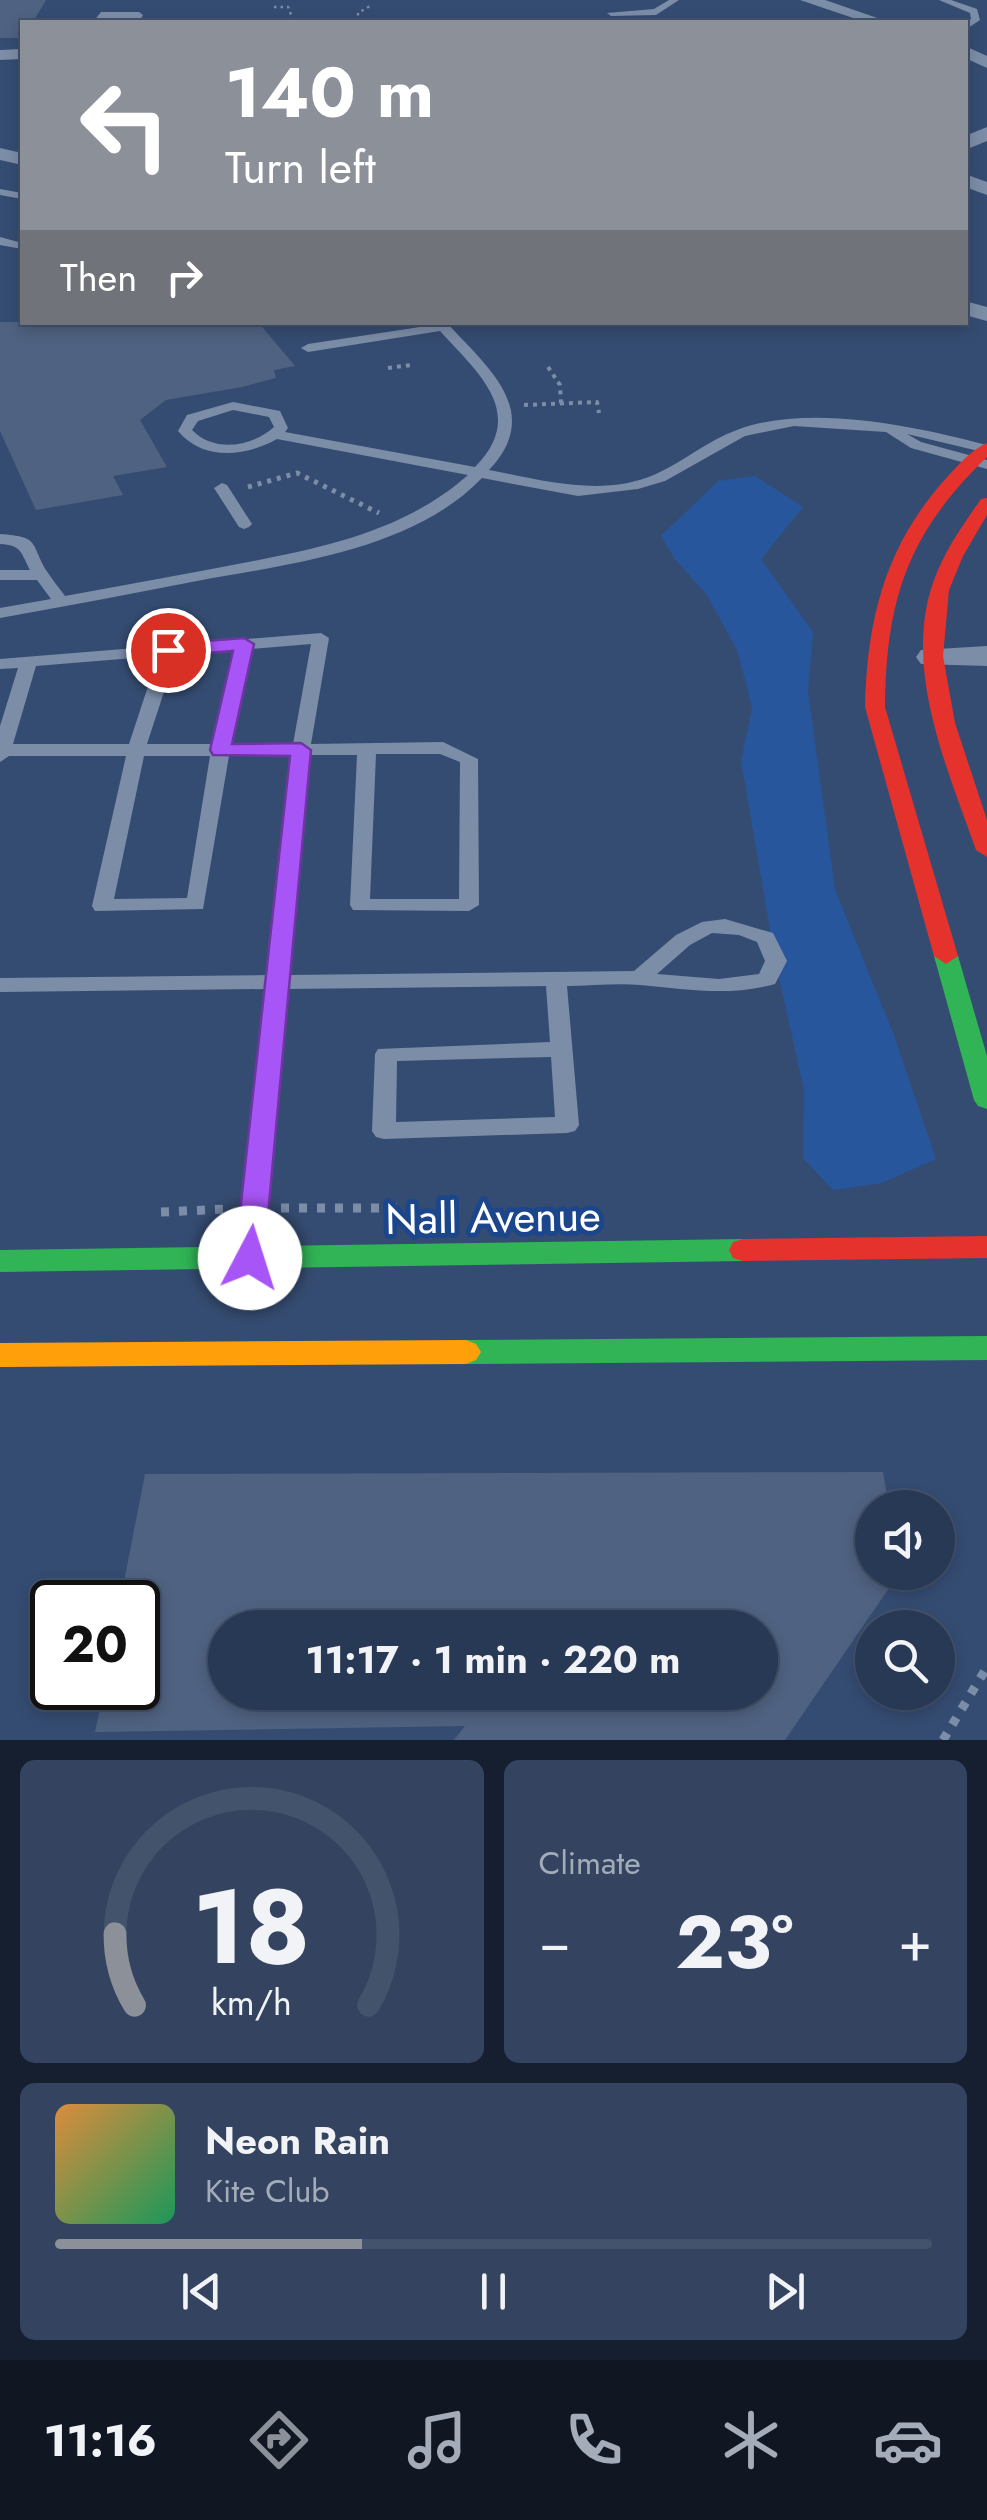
<!DOCTYPE html>
<meta charset="utf-8">
<style>
:root{--surface:#283956;--page:#344460;--text:#f1f3f6;--muted:#a5acb9;--line:#44536c;--accent:#8c9099}
body{margin:0;font-family:Jost,sans-serif;background:var(--page);color:var(--text);height:100vh;display:flex;flex-direction:column;font-size:38px;white-space:nowrap}
*{box-sizing:border-box;margin:0}
p{font-size:32px;color:var(--muted)}
.icon{flex:none;width:55px;height:55px;fill:none;stroke:currentColor;stroke-width:2;stroke-linecap:round;stroke-linejoin:round}
.map{position:relative;height:1740px;overflow:hidden}
.panel{display:flex;flex-direction:column;gap:20px;padding:20px;background:#161f2f;flex:1}
.panel>*{flex:none}
.top-card{position:absolute;left:20px;top:20px;width:948px;height:305px;border-radius:0px;box-shadow:0 5px 15px #0003,0 0 0 2px var(--line);background:#8c9099;color:#fff;overflow:hidden}
.tools{position:absolute;left:855px;top:1490px;display:grid;gap:20px}
.tools a{display:grid;place-items:center;width:100px;height:100px;border-radius:50%;background:var(--surface);box-shadow:0 5px 15px #0003,0 0 0 2px var(--line);font-size:50px}
.speed{position:absolute;left:30px;top:1580px;display:flex;gap:20px;font-size:50px;font-weight:700;text-align:center}
.speed>*{display:grid;place-content:center;width:130px;height:130px;border-radius:50%;background:var(--surface);box-shadow:0 5px 15px #0003,0 0 0 2px var(--line);line-height:1}
.speed .limit{border:5px solid #111;border-radius:15px;background:#fff;color:#111}
.pin{position:absolute;display:grid;place-items:center;width:85px;height:85px;color:#fff;margin:-42px;border:5px solid #fff;border-radius:50%;box-shadow:0 2px 10px #0007}
.me{position:absolute;width:110px;margin:-55px;rotate:5deg;stroke-linejoin:round;filter:drop-shadow(0 0 8px #0008)}
.turn{display:flex;align-items:center;gap:35px;height:210px;padding:0 40px;font-size:45px}
.turn .icon{width:130px;height:130px;stroke-width:2.5}
.turn b{display:block;font-size:70px;line-height:85px}
.then{display:flex;align-items:center;height:95px;padding:0 40px;background:#0003;gap:20px;font-size:38px}
.big{font-size:75px;font-weight:700;line-height:1.1}
.panel .widget{flex:1;display:flex;flex-direction:column;justify-content:center;gap:15px;min-width:0;padding:0 35px;border-radius:15px;background:var(--page)}
.panel .dial{align-items:center;gap:0}
.dial svg{height:260px;overflow:visible;fill:none;stroke:var(--line);stroke-width:7;stroke-linecap:round;text-anchor:middle}
.dial text{fill:var(--text);stroke:none}
.song{display:flex;align-items:center;gap:30px}
.cover{width:120px;height:120px;border-radius:15px;background:linear-gradient(135deg,hsl(30 70% 55%),hsl(150 70% 35%))}
.played{height:10px;border-radius:5px;background:linear-gradient(90deg,var(--accent) 35%,var(--line) 35%)}
.keys{display:flex;justify-content:space-around;direction:ltr}
.heat{display:flex;justify-content:space-between;align-items:center;font-size:55px;direction:ltr}
.panel .tiles{flex:1;display:grid;gap:20px;grid-template-columns:1fr 1fr}
.widget:last-child{grid-column:span 2}
.trip{position:absolute;left:208px;top:1610px;width:570px;height:100px;border-radius:50px;background:var(--surface);box-shadow:0 5px 15px #0003,0 0 0 2px var(--line);font-weight:700;line-height:100px;text-align:center}
.tabs{display:flex;height:160px;justify-content:space-around;align-items:center;background:#101722;color:var(--muted)}
.tabs .icon{width:70px;height:70px}
.tabs .current{color:var(--accent)}
.tabs b{font-size:45px;color:var(--text)}
.map>svg:first-child{display:block}
.green{fill:#27569d}
.building{fill:#4f6281;fill-rule:evenodd}
.lines{fill:none;stroke-linecap:round;stroke-linejoin:round}
.path-far3{stroke:#7c8da7;stroke-width:2.5;stroke-dasharray:2.5 4;stroke-linecap:butt}
.path-far2{stroke:#7c8da7;stroke-width:4;stroke-dasharray:4 5;stroke-linecap:butt}
.path-far1{stroke:#7c8da7;stroke-width:5;stroke-dasharray:4 6;stroke-linecap:butt}
.path{stroke:#7c8da7;stroke-width:9;stroke-dasharray:8 10;stroke-linecap:butt}
.lane{fill:#7c8da7;fill-rule:evenodd}
.street{fill:#7c8da7;fill-rule:evenodd}
.fast{fill:#30b455;fill-rule:evenodd}
.slow{fill:#ff9f0a;fill-rule:evenodd}
.jam{fill:#e5322d;fill-rule:evenodd}
.route{fill:#a855f7;stroke:#6d37a1;stroke-width:2.5}
.labels{text-anchor:middle;stroke-width:10;stroke-linejoin:round;paint-order:stroke}
.near-street-label{font-size:42px;fill:#fff;stroke:#1c468b}
</style>
<div class="map">
<svg width="987" height="1740" viewBox="0 0 987 1740">
<rect width="100%" height="100%" fill="#354c72"/>
<!-- green -->
<polygon class="green" points="755,476 803,507 761,559 813,632 808,691 835,890 894,1035 936,1159 882,1183 833,1190 803,1158 804,1090 776,964 741,761 752,709 749,695 737,650 707,595 674,558 661,536 718,481"/>
<!-- building -->
<g class="building">
<polygon points="0,0 46,0 33,22 22,22 22,38 0,38"/>
<polygon points="0,322 258,322 295,366 274,370 276,378 242,387 166,400 140,420 167,467 113,476 123,495 36,510 0,431"/>
<path d="M883 1472 889 1508H872V1572H900L785 1740H454L465 1726 95 1732 104 1688H138V1602H120L145 1474ZM225 1628H760V1692H225Z"/>
</g>
<g class="lines">
<!-- path-far3 -->
<g class="path-far3">
<polyline points="274,7 288,7 294,22"/>
<polyline points="358,22 358,13 370,6"/>
</g>
<!-- path-far2 -->
<g class="path-far2">
<polyline points="548,367 560,385 561,404"/>
<polyline points="388,368 411,365"/>
<polyline points="524,405 597,402 599,413"/>
</g>
<!-- path-far1 -->
<polyline class="path-far1" points="248,487 297,473 379,513"/>
<!-- path -->
<g class="path">
<polyline points="281,1208 418,1208"/>
<polyline points="161,1212 229,1209"/>
<polyline points="943,1740 987,1667"/>
</g>
<!-- lane -->
<g class="lane">
<polygon points="669,0 679,0 656,15 611,16 607,13 654,9"/>
<polygon points="939,0 951,0 977,9 980,20 965,30 965,23 971,19 970,13"/>
<polygon points="101,12 139,12 143,15 139,22 131,22 133,18 104,18 101,22 93,22"/>
<polygon points="0,189 22,193 22,199 0,195"/>
<polygon points="0,237 22,243 22,249 0,245"/>
<path d="M432 322H446C486 366 545 411 489 470 542 480 603 498 656 474 683 462 708 440 737 430 808 403 915 426 987 445V453L907 434 921 442 987 460V469L911 448 886 432 794 426 745 436 665 481 638 489 578 496 482 478C413 550 290 564 197 581 131 594 66 606 0 618V608L51 599 37 580H0V570H30C21 553 22 545 0 544V534C40 537 30 542 46 570 52 579 59 588 65 596 116 587 167 577 217 568 305 551 398 537 468 475L277 439C245 457 203 461 178 431L187 415 233 402 280 411 288 428 285 432 475 467C528 413 478 373 440 331L308 352 301 348 308 344 433 325ZM233 410 269 417 274 427C252 447 214 453 192 430L198 421Z"/>
<polygon points="222,483 227,485 252,524 249,527 244,529 239,527 214,488"/>
<path d="M321 633 329 638 311 744 443 742 478 759 479 905 469 911 353 910 350 905 357 755H310L289 975 634 971 676 935 702 922 725 919 773 933 787 961 775 984C727 997 687 989 640 985 616 983 591 986 567 986L579 1125 575 1131 567 1133 384 1139 376 1137 372 1131 375 1054 378 1049 550 1042 546 986 288 989 263 1256 259 1263 250 1266 241 1263 237 1256 266 989 0 992V978L268 975 291 756H229L203 909 95 911 92 906 126 756H9L0 762V726L18 668 0 669V659ZM311 644 293 744H231L251 649ZM234 650 212 744H147L176 655ZM158 656 129 744H13L36 666ZM376 754H440L460 762 459 899H370ZM144 756H210L187 898 114 899ZM712 933 739 935 757 942 765 961 759 974 719 979 657 974 690 945ZM551 1057 555 1117 396 1122 397 1061Z"/>
</g>
<!-- street -->
<g class="street">
<polygon points="800,0 825,0 889,22 865,22"/>
<polygon points="965,46 987,56 987,68 965,58"/>
<polygon points="22,49 22,59 0,60 0,50"/>
<polygon points="987,127 987,141 965,150 965,136"/>
<polygon points="0,148 22,153 22,165 0,160"/>
<polygon points="965,174 987,182 987,195 965,187"/>
<polygon points="965,301 987,307 987,321 965,315"/>
<polygon points="987,646 987,666 921,664 916,657 921,650"/>
</g>
<!-- fast -->
<g class="fast">
<polygon points="946,948 958,956 987,1056 987,1109 978,1106 974,1100 934,956"/>
<polygon points="743,1239 753,1242 757,1250 753,1258 743,1261 0,1272 0,1250"/>
<polygon points="987,1336 987,1360 466,1364 456,1360 451,1352 456,1344 466,1340"/>
</g>
<!-- slow -->
<polygon class="slow" points="466,1340 476,1344 481,1352 476,1360 466,1364 0,1367 0,1343"/>
<!-- jam -->
<g class="jam">
<path d="M987 443V457C908 533 886 599 885 707L958 956 946 964 934 956 865 707C867 622 884 550 941 484 954 470 970 450 987 443Z"/>
<path d="M987 498V515L963 556 949 590 943 656 955 723 987 820V857L976 850C947 767 902 668 934 580 945 550 963 525 981 499Z"/>
<polygon points="987,1236 987,1258 743,1261 733,1258 729,1250 733,1242 743,1239"/>
</g>
</g>
<!-- route -->
<polygon class="route" points="244,638 254,644 232,744 301,743 311,750 264,1258 260,1266 250,1269 240,1266 235,1258 290,756 213,755 210,750 233,651 168,656 159,650 168,644"/>
<g class="labels">
<!-- near-street labels -->
<g class="near-street-label">
<text transform="translate(493 1217) rotate(-1)" y="15">Nall Avenue</text>
</g>
</g>
</svg>
<div class="tools">
<a><svg class="icon" aria-label="sound" viewBox="0 0 24 24"><path d="M4 9h4l5-4v14l-5-4H4zM17 9q2 3 0 6"/></svg></a>
<a><svg class="icon" aria-label="search" viewBox="0 0 24 24"><circle cx="10" cy="10" r="6"/><path d="M15 15l6 6"/></svg></a>
</div>
<div class="speed"><div class="limit">20</div></div>
<div class="pin" style="left:168px;top:650px;background:#d93025"><svg class="icon" aria-label="arrive" viewBox="0 0 24 24"><path d="M6 21V4h12l-3 4 3 4H6"/></svg></div>
<svg class="me" style="left:250px;top:1258px" viewBox="-20 -20 40 40"><circle r="19" fill="#fff"/><path d="M0-13L10 11 0 6-10 11z" fill="#a855f7"/></svg>
<div class="trip">11:17 · 1 min · 220 m</div>
<div class="top-card">
<div class="turn"><svg class="icon" aria-label="left" viewBox="0 0 24 24"><path d="M17 20v-9H6M10 6l-5 5 5 5"/></svg><div><b>140 m</b>Turn left</div></div>
<div class="then">Then<svg class="icon" aria-label="right" viewBox="0 0 24 24"><path d="M7 20v-9h11M14 6l5 5-5 5"/></svg></div>
</div>
</div>
<section class="panel">
<div class="tiles">
<div class="widget dial"><svg viewBox="0 0 100 80">
<path d="M14 69A42 42 0 1 1 86 69"/>
<path d="M14 69A42 42 0 0 1 8 47" stroke="#8c9099"/>
<text x="50" y="56" font-size="32" font-weight="700">18</text>
<text x="50" y="72" font-size="11">km/h</text>
</svg></div>
<div class="widget"><p>Climate</p>
<div class="heat"><a>−</a><b class="big">23°</b><a>+</a></div>
</div>
<div class="widget">
<div class="song"><i class="cover"></i><div><b>Neon Rain</b><p>Kite Club</p></div></div>
<div class="played"></div>
<div class="keys"><svg class="icon" aria-label="previous" viewBox="0 0 24 24"><path d="M18 5L8 12l10 7zM5 5v14"/></svg><svg class="icon" aria-label="pause" viewBox="0 0 24 24"><path d="M8 5v14M16 5v14"/></svg><svg class="icon" aria-label="next" viewBox="0 0 24 24"><path d="M6 5l10 7-10 7zM19 5v14"/></svg></div>
</div>
</div>
</section>
<nav class="tabs">
<b>11:16</b>
<svg class="icon current" aria-label="directions" viewBox="0 0 24 24"><path d="M12 3l9 9-9 9-9-9zM9 14v-3h6M13 9l2 2-2 2"/></svg>
<svg class="icon" aria-label="music" viewBox="0 0 24 24"><path d="M9 18V5l10-2v13"/><circle cx="6" cy="18" r="3"/><circle cx="16" cy="16" r="3"/></svg>
<svg class="icon" aria-label="phone" viewBox="0 0 24 24"><path d="M5 4h4l2 5-3 2q2 4 5 5l2-3 5 2v4C11 20 4 13 5 4z"/></svg>
<svg class="icon" aria-label="climate" viewBox="0 0 24 24"><path d="M12 3v18M4 7l16 10M4 17L20 7"/></svg>
<svg class="icon" aria-label="car" viewBox="0 0 24 24"><path d="M5 17H2v-5l4-1 3-4h7l3 4 3 1v5h-3M9 17h6M6 11h13"/><circle cx="7" cy="17" r="2"/><circle cx="17" cy="17" r="2"/></svg>
</nav>
